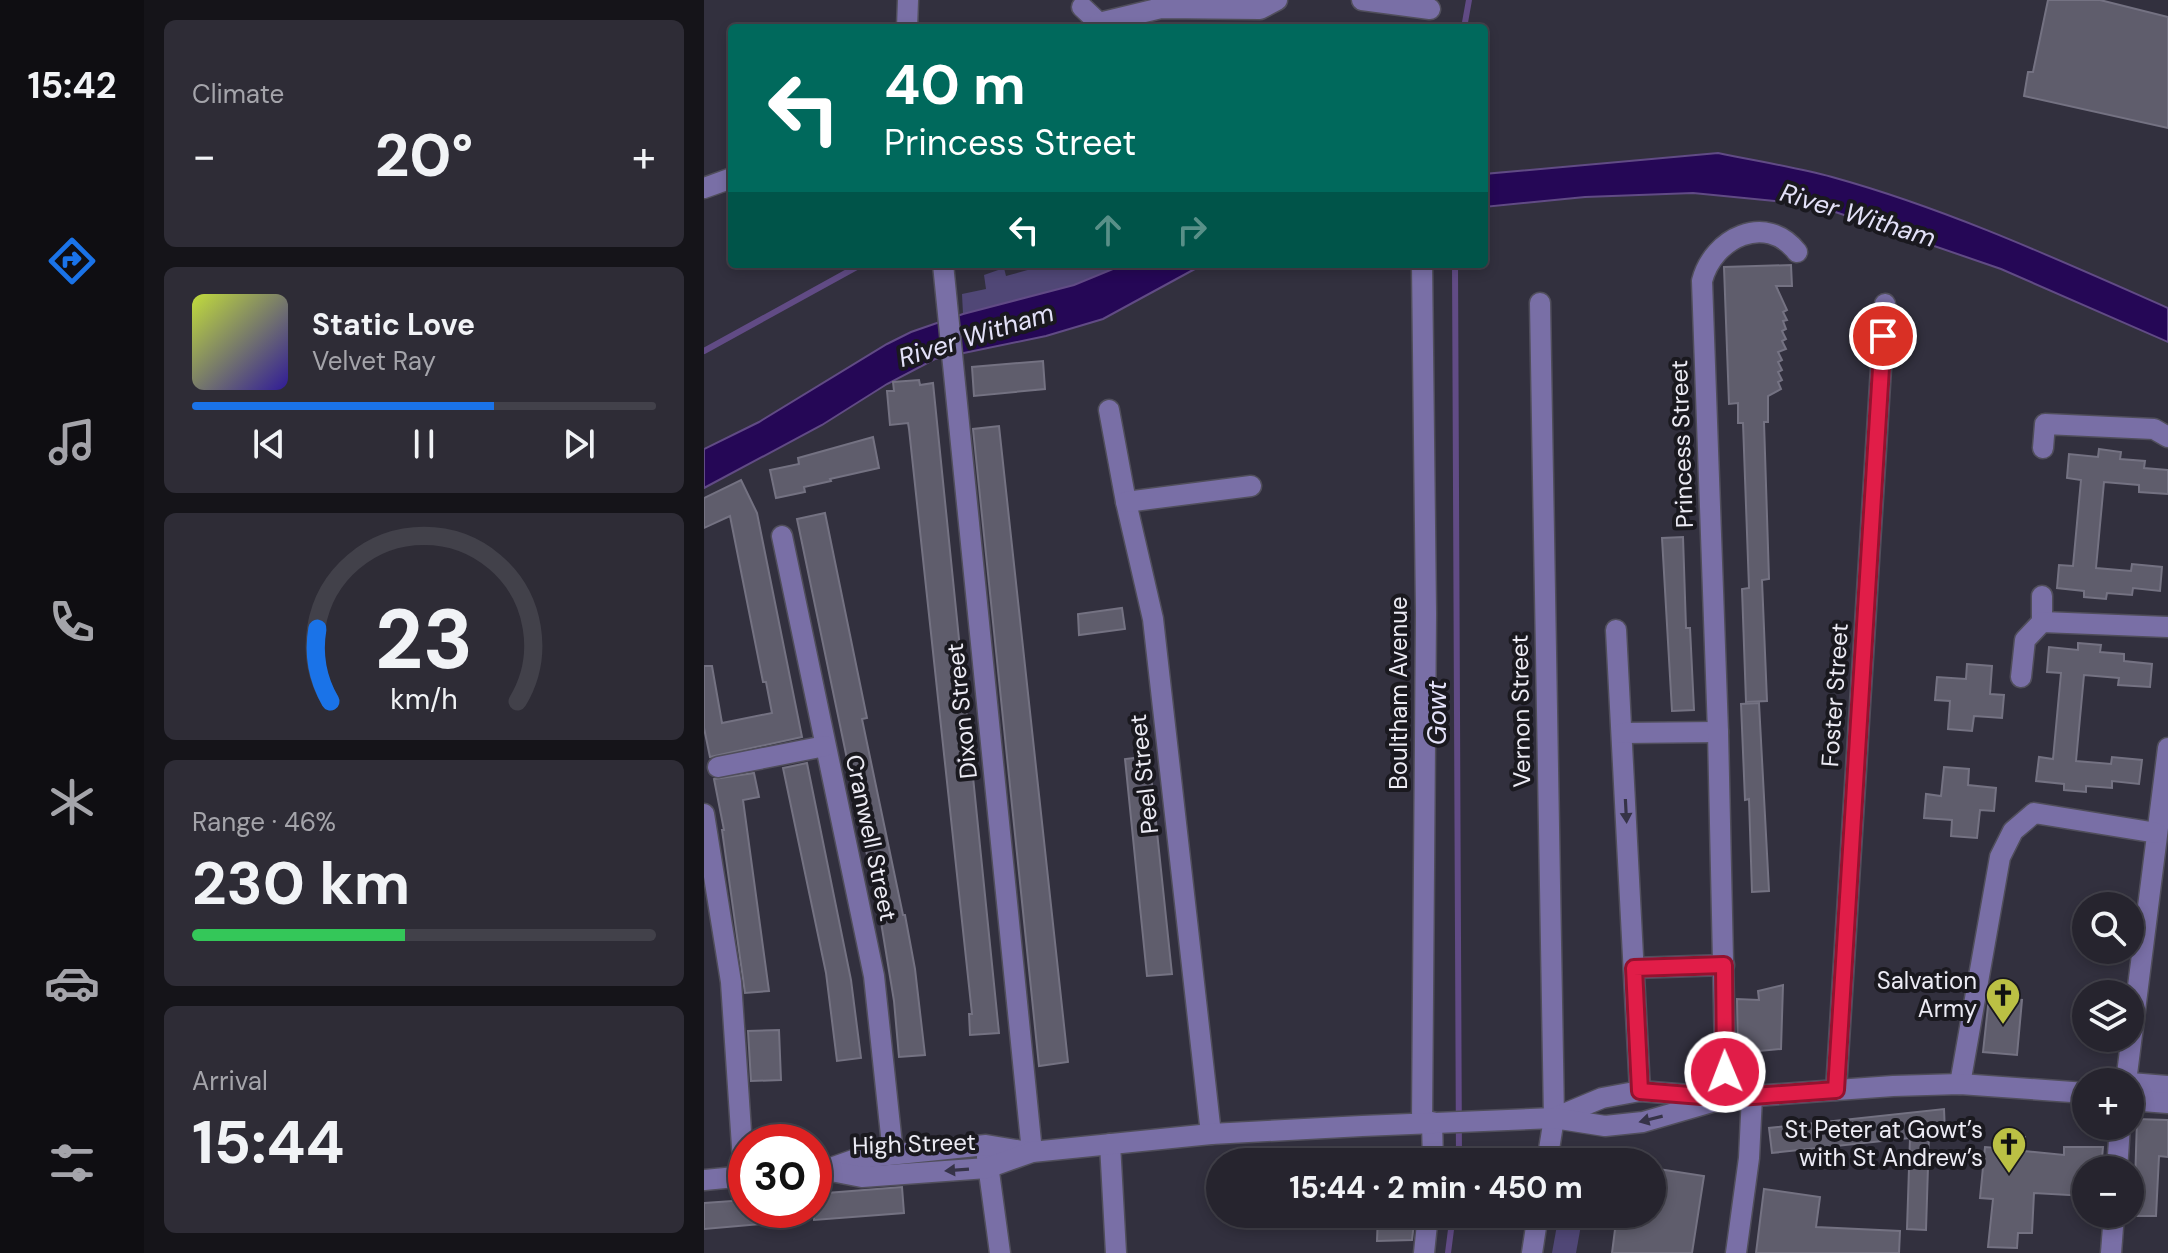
<!DOCTYPE html>
<meta charset="utf-8">
<style>
:root{--surface:#26242e;--page:#2e2c36;--text:#f1f3f6;--muted:#a4a4aa;--line:#42414a;--accent:#1a73e8}
body{margin:0;font-family:"DM Sans",sans-serif;background:var(--page);color:var(--text);height:100vh;display:flex;flex-direction:column;font-size:30px;white-space:nowrap}
*{box-sizing:border-box;margin:0}
p{font-size:26px;color:var(--muted)}
.icon{flex:none;width:44px;height:44px;fill:none;stroke:currentColor;stroke-width:2;stroke-linecap:round;stroke-linejoin:round}
.map{position:relative;flex:1;overflow:hidden}
.details{display:flex;flex-direction:column;gap:20px;padding:20px;background:#151419;width:560px}
.details>*{flex:none}
.banner{position:absolute;left:24px;top:24px;width:760px;height:244px;border-radius:8px;box-shadow:0 4px 12px #0003,0 0 0 2px var(--line);background:#00695c;color:#fff;overflow:hidden}
.tools{position:absolute;left:1368px;top:892px;display:grid;gap:16px}
.tools a{display:grid;place-items:center;width:72px;height:72px;border-radius:50%;background:var(--surface);box-shadow:0 4px 12px #0003,0 0 0 2px var(--line);font-size:40px}
.speed{position:absolute;left:24px;top:1124px;display:flex;gap:16px;font-size:40px;font-weight:700;text-align:center}
.speed>*{display:grid;place-content:center;width:104px;height:104px;border-radius:50%;background:var(--surface);box-shadow:0 4px 12px #0003,0 0 0 2px var(--line);line-height:1}
.speed .limit{border:12px solid #d22;background:#fff;color:#111}
.pin{position:absolute;display:grid;place-items:center;width:68px;height:68px;color:#fff;margin:-34px;border:4px solid #fff;border-radius:50%;box-shadow:0 2px 8px #0007}
.me{position:absolute;width:88px;margin:-44px;rotate:359deg;stroke-linejoin:round;filter:drop-shadow(0 0 6px #0008)}
.turn{display:flex;align-items:center;gap:28px;height:168px;padding:0 24px;font-size:36px}
.turn .icon{width:104px;height:104px;stroke-width:2.5}
.turn b{display:block;font-size:56px;line-height:68px}
.lanes{display:flex;align-items:center;height:76px;padding:0 24px;background:#0003;justify-content:center;gap:40px;direction:ltr}
.lanes .off{opacity:.35}
.big{font-size:60px;font-weight:700;line-height:1.1}
.details .widget{flex:1;display:flex;flex-direction:column;justify-content:center;gap:12px;min-width:0;padding:0 28px;border-radius:12px;background:var(--page)}
.details .dial{align-items:center;gap:0}
.dial svg{height:208px;overflow:visible;fill:none;stroke:var(--line);stroke-width:7;stroke-linecap:round;text-anchor:middle}
.dial text{fill:var(--text);stroke:none}
.song{display:flex;align-items:center;gap:24px}
.cover{width:96px;height:96px;border-radius:12px;background:linear-gradient(135deg,hsl(70 70% 55%),hsl(250 70% 35%))}
.played{height:8px;border-radius:4px;background:linear-gradient(90deg,var(--accent) 65%,var(--line) 65%)}
.keys{display:flex;justify-content:space-around;direction:ltr}
.heat{display:flex;justify-content:space-between;align-items:center;font-size:44px;direction:ltr}
.charge{height:12px;border-radius:6px;background:linear-gradient(90deg,#34c759 46%,var(--line) 0)}
.trip{position:absolute;left:502px;top:1148px;width:460px;height:80px;border-radius:40px;background:var(--surface);box-shadow:0 4px 12px #0003,0 0 0 2px var(--line);font-weight:700;line-height:80px;text-align:center}
main{display:flex;flex:1;min-height:0}
.tabs{display:flex;flex-direction:column;width:144px;justify-content:space-around;align-items:center;background:#0f0e12;color:var(--muted)}
.tabs .icon{width:56px;height:56px}
.tabs .on{color:var(--accent)}
.tabs b{font-size:36px;color:var(--text)}
.map>svg:first-child{display:block}
.green{fill:#504776}
.water{fill:#250756;stroke:#614b85;stroke-width:2}
.lines{fill:none;stroke-linecap:round;stroke-linejoin:round}
.stream{stroke:#614b85;stroke-width:6}
.building{fill:#5f5d6c;stroke:#747282;stroke-width:2}
.minor-casing{stroke:#504e5b;stroke-width:23}
.minor{stroke:#796fa6;stroke-width:20}
.oneway{fill:#363348}
.route-casing{stroke:#92132f;stroke-width:20}
.route{stroke:#e11d48;stroke-width:14}
.labels{text-anchor:middle;stroke-width:8;stroke-linejoin:round;paint-order:stroke}
.street-label{font-size:24px;fill:#ecebf4;stroke:#1a191f}
.poi-label{font-size:24px;fill:#ecebf4;stroke:#1a191f;text-anchor:end}
.water-label{font-size:26px;font-style:italic;fill:#e3e1f8;stroke:#1a191f}
</style>
<main>
<nav class="tabs">
<b>15:42</b>
<svg class="icon on" aria-label="directions" viewBox="0 0 24 24"><path d="M12 3l9 9-9 9-9-9zM9 14v-3h6M13 9l2 2-2 2"/></svg>
<svg class="icon" aria-label="music" viewBox="0 0 24 24"><path d="M9 18V5l10-2v13"/><circle cx="6" cy="18" r="3"/><circle cx="16" cy="16" r="3"/></svg>
<svg class="icon" aria-label="phone" viewBox="0 0 24 24"><path d="M5 4h4l2 5-3 2q2 4 5 5l2-3 5 2v4C11 20 4 13 5 4z"/></svg>
<svg class="icon" aria-label="climate" viewBox="0 0 24 24"><path d="M12 3v18M4 7l16 10M4 17L20 7"/></svg>
<svg class="icon" aria-label="car" viewBox="0 0 24 24"><path d="M5 17H2v-5l4-1 3-4h7l3 4 3 1v5h-3M9 17h6M6 11h13"/><circle cx="7" cy="17" r="2"/><circle cx="17" cy="17" r="2"/></svg>
<svg class="icon" aria-label="filters" viewBox="0 0 24 24"><path d="M4 7h16M4 17h16"/><circle cx="9" cy="7" r="2"/><circle cx="15" cy="17" r="2"/></svg>
</nav>
<section class="details">
<div class="widget"><p>Climate</p>
<div class="heat"><a>−</a><b class="big">20°</b><a>+</a></div>
</div>
<div class="widget">
<div class="song"><i class="cover"></i><div><b>Static Love</b><p>Velvet Ray</p></div></div>
<div class="played"></div>
<div class="keys"><svg class="icon" aria-label="previous" viewBox="0 0 24 24"><path d="M18 5L8 12l10 7zM5 5v14"/></svg><svg class="icon" aria-label="pause" viewBox="0 0 24 24"><path d="M8 5v14M16 5v14"/></svg><svg class="icon" aria-label="next" viewBox="0 0 24 24"><path d="M6 5l10 7-10 7zM19 5v14"/></svg></div>
</div>
<div class="widget dial"><svg viewBox="0 0 100 80">
<path d="M14 69A42 42 0 1 1 86 69"/>
<path d="M14 69A42 42 0 0 1 9 41" stroke="#1a73e8"/>
<text x="50" y="56" font-size="32" font-weight="700">23</text>
<text x="50" y="72" font-size="11">km/h</text>
</svg></div>
<div class="widget"><p>Range · 46%</p><b class="big">230 km</b><div class="charge"></div></div>
<div class="widget"><p>Arrival</p><b class="big">15:44</b></div>
</section>
<div class="map">
<svg width="1464" height="1253" viewBox="0 0 1464 1253">
<rect width="100%" height="100%" fill="#32303e"/>
<!-- green -->
<g class="green">
<polygon points="345,264 421,264 370,285 259,314 258,294 282,289 280,275 300,268 302,276"/>
<polygon points="855,1214 879,1214 872,1253 848,1253"/>
</g>
<!-- water -->
<g class="water">
<path d="M1014 153C1052 161 1091 167 1128 177 1244 209 1355 260 1464 308V342L1297 269 1111 205 989 193 881 197 780 207V174Z"/>
<polygon points="421,264 500,264 399,319 342,336 231,359 183,384 118,425 0,488 0,449 55,422 183,344 207,332 259,314 370,285"/>
</g>
<g class="lines">
<!-- stream -->
<g class="stream">
<polyline points="760,28 765,0"/>
<polyline points="751,264 755,1162"/>
<polyline points="0,351 158,264"/>
<polyline points="744,1253 749,1214"/>
</g>
</g>
<!-- building -->
<g class="building">
<polygon points="1344,0 1396,0 1464,17 1464,128 1320,96 1324,72 1329,72"/>
<polygon points="1087,265 1088,286 1072,286 1083,310 1079,312 1083,320 1079,321 1082,329 1078,331 1082,339 1078,341 1082,349 1074,352 1078,360 1074,362 1078,370 1074,372 1078,380 1074,382 1077,389 1064,396 1064,422 1060,422 1065,579 1058,580 1063,701 1042,702 1038,589 1045,588 1039,423 1034,423 1034,403 1025,404 1020,267"/>
<polygon points="339,361 341,389 270,396 268,367"/>
<polygon points="215,380 216,385 229,383 295,1033 266,1035 265,1014 268,1014 205,429 204,423 186,425 183,391 190,391 189,382"/>
<polygon points="295,426 364,1062 335,1066 269,429"/>
<polygon points="169,437 175,468 126,479 127,481 100,487 101,492 72,498 66,470 95,464 94,458"/>
<polygon points="1395,449 1417,452 1416,459 1441,461 1440,468 1464,470 1464,494 1435,492 1435,485 1400,482 1392,568 1427,571 1428,564 1458,567 1456,591 1429,588 1428,595 1403,593 1402,599 1380,597 1380,591 1353,588 1355,565 1369,566 1377,480 1363,478 1365,454 1394,457"/>
<polygon points="37,480 53,513 98,737 6,757 0,728 0,666 8,666 18,723 68,713 62,682 59,682 26,516 0,528 0,498"/>
<polygon points="121,513 163,718 158,719 199,915 201,915 211,969 221,1055 195,1057 190,1001 177,922 93,519"/>
<polygon points="979,537 982,628 986,628 990,710 968,711 958,538"/>
<polygon points="418,608 421,629 375,635 374,614"/>
<polygon points="1374,643 1397,645 1396,652 1420,654 1420,661 1448,664 1446,687 1414,685 1415,678 1380,675 1372,761 1407,764 1408,757 1438,760 1435,784 1408,781 1408,788 1382,786 1382,792 1360,790 1360,784 1332,781 1335,757 1349,759 1357,673 1343,672 1345,647 1374,650"/>
<polygon points="1263,664 1288,666 1286,694 1300,695 1298,718 1270,716 1268,731 1244,729 1246,701 1231,700 1233,677 1262,679"/>
<polygon points="1055,703 1065,891 1048,892 1045,799 1041,800 1037,704"/>
<polygon points="445,756 468,974 443,976 421,759"/>
<polygon points="103,763 147,980 157,1058 133,1061 122,973 79,768"/>
<polygon points="1240,767 1265,769 1264,785 1292,788 1290,811 1276,810 1273,838 1247,836 1248,820 1220,818 1222,794 1237,796"/>
<polygon points="50,773 55,797 39,800 65,991 41,993 18,830 20,830 10,779"/>
<polygon points="1079,985 1077,1049 1034,1053 1033,999 1055,1000 1054,991"/>
<polygon points="1285,997 1318,1000 1313,1055 1279,1052"/>
<polygon points="75,1030 77,1080 47,1081 44,1031"/>
<polygon points="1240,1109 1241,1133 1225,1135 1222,1230 1203,1229 1206,1138 1068,1153 1065,1128"/>
<polygon points="1433,1119 1464,1120 1464,1157 1455,1156 1452,1216 1430,1216"/>
<polygon points="1294,1135 1321,1137 1320,1151 1360,1155 1360,1147 1399,1147 1397,1170 1382,1170 1382,1196 1330,1193 1328,1233 1314,1233 1313,1248 1284,1247 1289,1199 1276,1198 1281,1147 1293,1148"/>
<polygon points="948,1168 1000,1176 988,1253 908,1253 913,1214 948,1214"/>
<polygon points="198,1187 200,1213 110,1220 110,1194"/>
<polygon points="1060,1189 1116,1197 1112,1227 1196,1231 1195,1253 1052,1253"/>
<polygon points="42,1200 42,1210 92,1210 92,1221 0,1229 0,1203"/>
<polygon points="592,1214 639,1214 639,1226 593,1229"/>
<polygon points="674,1214 711,1214 708,1240 673,1241"/>
</g>
<g class="lines">
<!-- minor casing -->
<g class="minor-casing">
<g id="minor">
<polyline points="658,0 726,9"/>
<polyline points="378,7 395,23 395,28"/>
<polyline points="395,23 457,8 556,9 573,0"/>
<polyline points="203,28 204,0"/>
<polyline points="0,188 28,178"/>
<polyline points="239,264 328,1152"/>
<polyline points="718,264 722,613 718,1123"/>
<polyline points="836,303 850,1118 843,1162"/>
<polyline points="405,410 422,502 449,619 507,1134"/>
<polyline points="1339,448 1341,424 1450,429 1464,437"/>
<polyline points="422,502 547,486"/>
<polyline points="78,536 170,976 189,1154"/>
<polyline points="1338,596 1338,622"/>
<polyline points="912,630 936,1091"/>
<polyline points="1317,677 1321,640 1338,622 1464,627"/>
<polyline points="919,733 1014,732"/>
<polyline points="14,767 121,746"/>
<polyline points="0,814 27,982 40,1176"/>
<polyline points="930,968 1020,965"/>
<polyline points="1422,1082 1464,748"/>
<polyline points="1426,1083 1464,1086"/>
<polyline points="1256,1084 1296,857 1309,831 1330,813 1453,833"/>
<polyline points="1132,1090 1181,304"/>
<path d="M1022 1098 1014 732 998 281C1009 238 1062 212 1093 252"/>
<polyline points="1426,1100 1464,1103"/>
<polyline points="850,1118 898,1098 936,1091 1022,1098 1189,1086 1256,1084 1382,1093"/>
<polyline points="728,1122 729,1162"/>
<polyline points="406,1144 412,1253"/>
<polyline points="283,1157 296,1253"/>
<polyline points="124,1169 155,1158 282,1145 324,1152"/>
<polyline points="122,1170 158,1177 283,1168 328,1152 507,1134 658,1126 850,1118 901,1126 939,1122 1022,1098"/>
<polyline points="1413,1170 1416,1126"/>
<polyline points="0,1180 42,1176"/>
<polyline points="720,1253 724,1214"/>
<polyline points="828,1253 834,1214"/>
<polyline points="1032,1253 1045,1158 1048,1096"/>
<polyline points="1407,1253 1410,1214"/>
</g>
</g>
<!-- minor -->
<use href="#minor" class="minor"/>
</g>
<!-- one-way arrows -->
<defs><path id="oneway-solid" d="M-6-.8H1V-3.2L6.5 0L1 3.2V.8H-6Z" transform="scale(2)"/></defs>
<g class="oneway">
<use href="#oneway-solid" transform="translate(922 811) rotate(87)"/>
<use href="#oneway-solid" transform="translate(947 1119) rotate(166)"/>
<use href="#oneway-solid" transform="translate(253 1170) rotate(176)"/>
</g>
<g class="lines">
<!-- route casing -->
<g class="route-casing">
<polyline id="route" points="1021,1072 1020,965 930,968 936,1091 1022,1098 1132,1090 1179,336"/>
</g>
<!-- route -->
<use href="#route" class="route"/>
</g>
<!-- icons -->
<defs>
<g id="church-pin" transform="scale(1.8)"><path d="M0 17L-7.5 6A9.5 9.5 0 1 1 7.5 6Z" fill="#bbc044" stroke="#1a191f"/><path d="M-1.2-6h2.4v3.5h3.3v2.4h-3.3V6h-2.4V-.1h-3.3v-2.4h3.3Z" fill="#111"/></g>
</defs>
<g fill-rule="evenodd">
<use href="#church-pin" x="1299" y="995"/>
<use href="#church-pin" x="1305" y="1144"/>
</g>
<g class="labels">
<!-- street labels -->
<g class="street-label">
<text transform="translate(978 444) rotate(-92)" y="8">Princess Street</text>
<text transform="translate(695 693) rotate(-90)" y="8">Boultham Avenue</text>
<text transform="translate(1131 695) rotate(-86)" y="8">Foster Street</text>
<text transform="translate(258 711) rotate(-96)" y="8">Dixon Street</text>
<text transform="translate(817 711) rotate(-91)" y="8">Vernon Street</text>
<text transform="translate(440 774) rotate(-96)" y="8">Peel Street</text>
<text transform="translate(167 838) rotate(78)" y="8">Cranwell Street</text>
<text transform="translate(210 1144) rotate(-2)" y="8">High Street</text>
</g>
<!-- poi labels -->
<g class="poi-label">
<text x="1273" y="989">Salvation<tspan x="1273" dy="28">Army</tspan></text>
<text x="1279" y="1138">St Peter at Gowt’s<tspan x="1279" dy="28">with St Andrew’s</tspan></text>
</g>
<!-- water labels -->
<g class="water-label">
<text transform="translate(1154 215) rotate(17)" y="9">River Witham</text>
<text transform="translate(272 335) rotate(-17)" y="9">River Witham</text>
<text transform="translate(733 713) rotate(-90)" y="9">Gowt</text>
</g>
</g>
</svg>
<div class="tools">
<a><svg class="icon" aria-label="search" viewBox="0 0 24 24"><circle cx="10" cy="10" r="6"/><path d="M15 15l6 6"/></svg></a>
<a><svg class="icon" aria-label="layers" viewBox="0 0 24 24"><path d="M12 4l9 5-9 5-9-5zM3 14l9 5 9-5"/></svg></a>
<a>+</a>
<a>−</a>
</div>
<div class="speed"><div class="limit">30</div></div>
<div class="pin" style="left:1179px;top:336px;background:#d93025"><svg class="icon" aria-label="arrive" viewBox="0 0 24 24"><path d="M6 21V4h12l-3 4 3 4H6"/></svg></div>
<svg class="me" style="left:1021px;top:1072px" viewBox="-20 -20 40 40"><circle r="17" fill="#e11d48" stroke="#fff" stroke-width="3"/><path d="M0-11L8 9 0 5-8 9z" fill="#fff"/></svg>
<div class="trip">15:44 · 2 min · 450 m</div>
<div class="banner">
<div class="turn"><svg class="icon" aria-label="left" viewBox="0 0 24 24"><path d="M17 20v-9H6M10 6l-5 5 5 5"/></svg><div><b>40 m</b>Princess Street</div></div>
<div class="lanes"><svg class="icon" aria-label="left" viewBox="0 0 24 24"><path d="M17 20v-9H6M10 6l-5 5 5 5"/></svg><svg class="icon off" aria-label="ahead" viewBox="0 0 24 24"><path d="M12 20V5M6 11l6-6 6 6"/></svg><svg class="icon off" aria-label="right" viewBox="0 0 24 24"><path d="M7 20v-9h11M14 6l5 5-5 5"/></svg></div>
</div>
</div>
</main>
